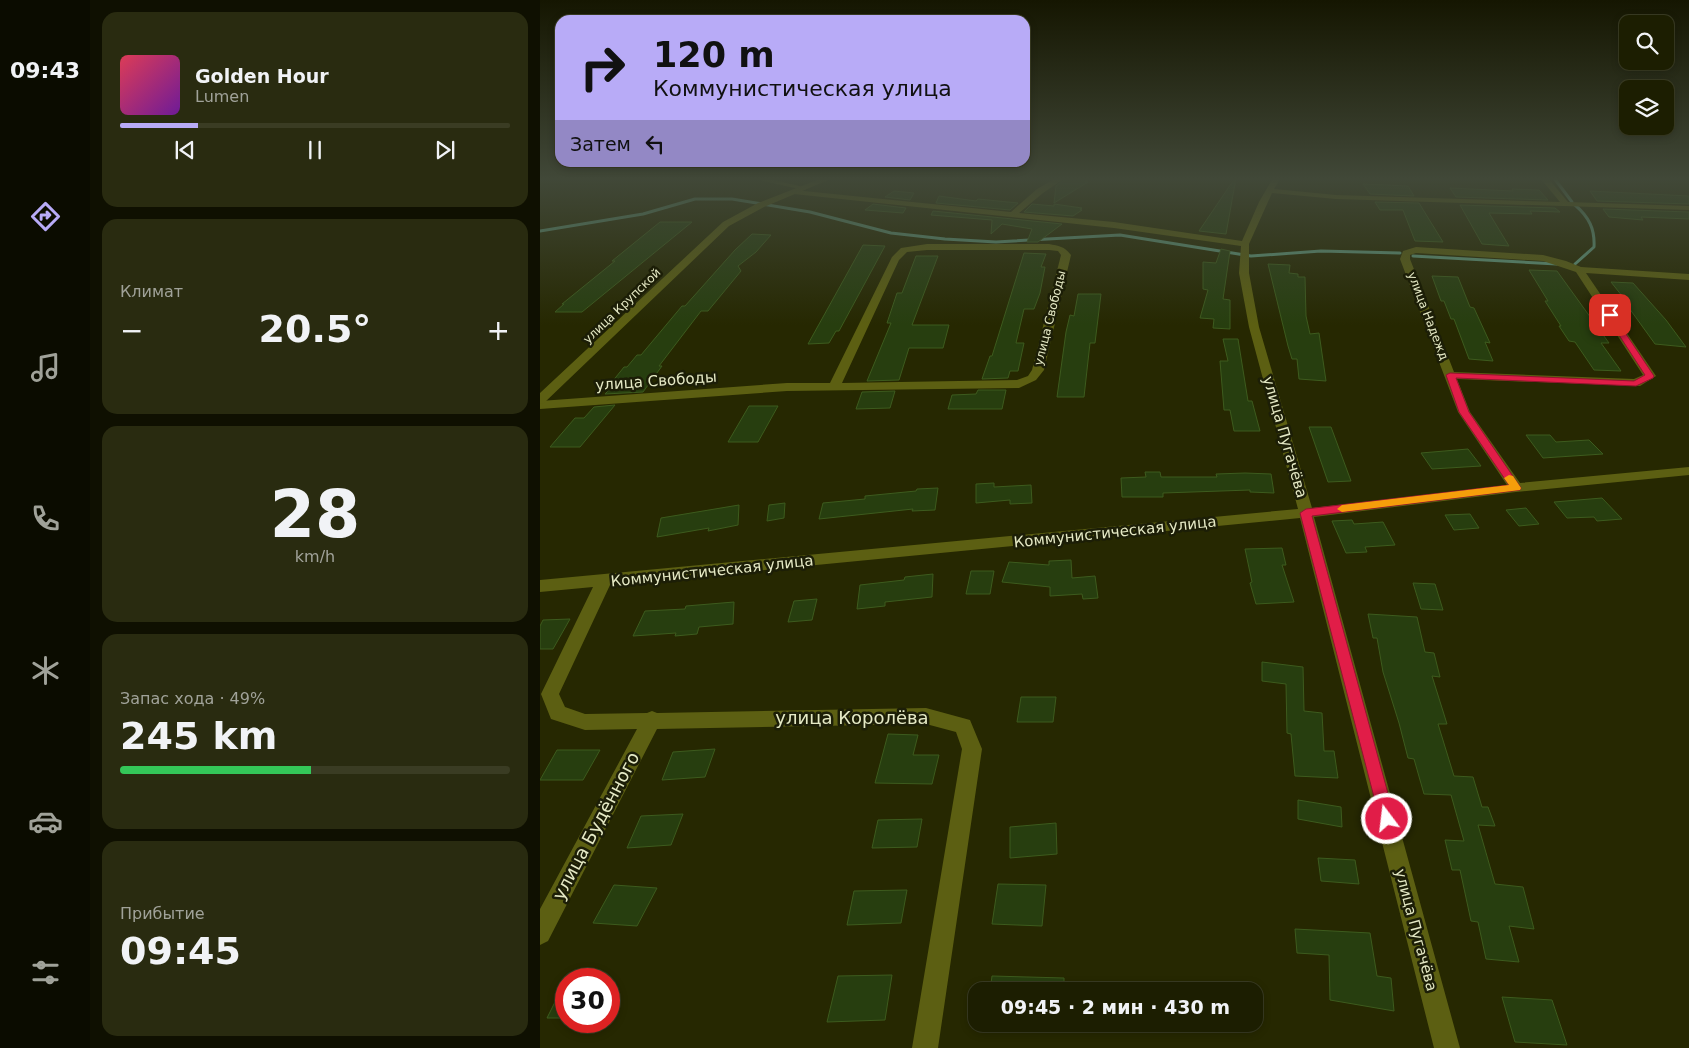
<!DOCTYPE html>
<html lang="ru">
<meta charset="utf-8">
<style>
:root{--surface:#1c1e01;--page:#292b10;--text:#f1f3f6;--muted:#a0a299;--line:#3a3c23;--accent:#b8abf7}
body{margin:0;font-family:"DejaVu Sans",sans-serif;background:var(--page);color:var(--text);height:100vh;display:flex;flex-direction:column;font-size:19px;white-space:nowrap}
*{box-sizing:border-box;margin:0}
p{font-size:16px;color:var(--muted)}
.icon{flex:none;width:28px;height:28px;fill:none;stroke:currentColor;stroke-width:2;stroke-linecap:round;stroke-linejoin:round}
.map{position:relative;flex:1;overflow:hidden}
.details{display:flex;flex-direction:column;gap:12px;padding:12px;background:#0f1001;width:450px}
.details>*{flex:none}
.hud{position:absolute;left:15px;top:15px;width:475px;height:152px;border-radius:15px;box-shadow:0 2px 8px #0003,0 0 0 1px var(--line);background:#b8abf7;color:#111;overflow:hidden}
.buttons{position:absolute;left:1079px;top:15px;display:grid;gap:10px}
.buttons a{display:grid;place-items:center;width:55px;height:55px;border-radius:10px;background:var(--surface);box-shadow:0 2px 8px #0003,0 0 0 1px var(--line);font-size:25px}
.speed{position:absolute;left:15px;top:968px;display:flex;gap:10px;font-size:25px;font-weight:700;text-align:center}
.speed>*{display:grid;place-content:center;width:65px;height:65px;border-radius:50%;background:var(--surface);box-shadow:0 2px 8px #0003,0 0 0 1px var(--line);line-height:1}
.speed .limit{border:8px solid #d22;background:#fff;color:#111}
.pin{position:absolute;display:grid;place-items:center;width:42px;height:42px;color:#fff;margin:-21px;border-radius:10px;box-shadow:0 2px 8px #0006}
.me{position:absolute;width:55px;margin:-28px;rotate:345deg;stroke-linejoin:round;filter:drop-shadow(0 0 4px #0008)}
.turn{display:flex;align-items:center;gap:18px;height:105px;padding:0 15px;font-size:22px}
.turn .icon{width:65px;height:65px;stroke-width:2.5}
.turn b{display:block;font-size:35px;line-height:42px}
.then{display:flex;align-items:center;height:48px;padding:0 15px;background:#0003;gap:10px;font-size:19px}
.big{font-size:38px;font-weight:700;line-height:1.1}
.details .card{flex:1;display:flex;flex-direction:column;justify-content:center;gap:8px;min-width:0;padding:0 18px;border-radius:15px;background:var(--page)}
.details .dial{align-items:center;gap:0}
.dial b{font-size:65px;line-height:1}
.song{display:flex;align-items:center;gap:15px}
.cover{width:60px;height:60px;border-radius:8px;background:linear-gradient(135deg,hsl(350 70% 55%),hsl(280 70% 35%))}
.played{height:5px;border-radius:2px;background:linear-gradient(90deg,var(--accent) 20%,var(--line) 20%)}
.keys{display:flex;justify-content:space-around;direction:ltr}
.heat{display:flex;justify-content:space-between;align-items:center;font-size:28px;direction:ltr}
.charge{height:8px;border-radius:4px;background:linear-gradient(90deg,#34c759 49%,var(--line) 0)}
.trip{position:absolute;left:428px;top:982px;width:295px;height:50px;border-radius:15px;background:var(--surface);box-shadow:0 2px 8px #0003,0 0 0 1px var(--line);font-weight:700;line-height:50px;text-align:center}
main{display:flex;flex:1;min-height:0}
.tab-bar{display:flex;flex-direction:column;width:90px;justify-content:space-around;align-items:center;background:#0b0c00;color:var(--muted)}
.tab-bar .icon{width:35px;height:35px}
.tab-bar .active{color:var(--accent)}
.tab-bar b{font-size:22px;color:var(--text)}
.map>svg:first-child{display:block}
.lines{fill:none;stroke-linecap:round;stroke-linejoin:round}
.stream{stroke:#619b81;stroke-width:3}
.building{fill:#273e0f;stroke:#3d5b1e}
.street{fill:#5c5f12;fill-rule:evenodd}
.secondary{fill:#5c5f12;fill-rule:evenodd}
.route{fill:#e11d48;stroke:#92132f}
.slow{fill:#f59e0b}
.labels{text-anchor:middle;stroke-width:5;stroke-linejoin:round;paint-order:stroke}
.far-street-label{font-size:12px;fill:#e5e9c5;stroke:#1c1e07}
.street-label{font-size:15px;fill:#e5e9c5;stroke:#1c1e07}
.near-street-label{font-size:18px;fill:#e5e9c5;stroke:#1c1e07}
</style>
<main>
<nav class="tab-bar">
<b>09:43</b>
<svg class="icon active" aria-label="directions" viewBox="0 0 24 24"><path d="M12 3l9 9-9 9-9-9zM9 14v-3h6M13 9l2 2-2 2"/></svg>
<svg class="icon" aria-label="music" viewBox="0 0 24 24"><path d="M9 18V5l10-2v13"/><circle cx="6" cy="18" r="3"/><circle cx="16" cy="16" r="3"/></svg>
<svg class="icon" aria-label="phone" viewBox="0 0 24 24"><path d="M5 4h4l2 5-3 2q2 4 5 5l2-3 5 2v4C11 20 4 13 5 4z"/></svg>
<svg class="icon" aria-label="climate" viewBox="0 0 24 24"><path d="M12 3v18M4 7l16 10M4 17L20 7"/></svg>
<svg class="icon" aria-label="car" viewBox="0 0 24 24"><path d="M5 17H2v-5l4-1 3-4h7l3 4 3 1v5h-3M9 17h6M6 11h13"/><circle cx="7" cy="17" r="2"/><circle cx="17" cy="17" r="2"/></svg>
<svg class="icon" aria-label="filters" viewBox="0 0 24 24"><path d="M4 7h16M4 17h16"/><circle cx="9" cy="7" r="2"/><circle cx="15" cy="17" r="2"/></svg>
</nav>
<section class="details">
<div class="card">
<div class="song"><i class="cover"></i><div><b>Golden Hour</b><p>Lumen</p></div></div>
<div class="played"></div>
<div class="keys"><svg class="icon" aria-label="previous" viewBox="0 0 24 24"><path d="M18 5L8 12l10 7zM5 5v14"/></svg><svg class="icon" aria-label="pause" viewBox="0 0 24 24"><path d="M8 5v14M16 5v14"/></svg><svg class="icon" aria-label="next" viewBox="0 0 24 24"><path d="M6 5l10 7-10 7zM19 5v14"/></svg></div>
</div>
<div class="card"><p>Климат</p>
<div class="heat"><a>−</a><b class="big">20.5°</b><a>+</a></div>
</div>
<div class="card dial"><b>28</b><p>km/h</p></div>
<div class="card"><p>Запас хода · 49%</p><b class="big">245 km</b><div class="charge"></div></div>
<div class="card"><p>Прибытие</p><b class="big">09:45</b></div>
</section>
<div class="map">
<svg width="1149" height="1048" viewBox="0 0 1149 1048">
<rect width="100%" height="100%" fill="#262801"/>
<g class="lines">
<!-- stream -->
<g class="stream">
<polyline points="1014,178 1032,202"/>
<path d="M1035 205C1049 217 1055 229 1054 247L1035 264"/>
<polyline points="0,231 103,214 155,199 192,199 270,212 351,233 405,239 456,242 580,235 711,256 781,251 860,253"/>
<polyline points="873,256 1017,264"/>
</g>
</g>
<!-- building -->
<g class="building">
<polygon points="527,178 550,178 545,182 548,182 514,203 516,186"/>
<polygon points="696,178 686,234 659,231 695,178"/>
<polygon points="823,184 868,186 874,196 830,194"/>
<polygon points="910,188 973,191 972,189 999,190 1008,200 916,197"/>
<polygon points="354,191 374,193 370,200 345,197"/>
<polygon points="1050,191 1149,196 1149,204 1057,201"/>
<polygon points="399,196 436,201 438,199 478,203 470,210 396,203"/>
<polygon points="835,202 879,203 903,242 875,241 863,210 840,210"/>
<polygon points="333,204 366,208 363,213 325,210"/>
<polygon points="492,204 514,206 514,204 542,208 540,209 542,210 533,216 484,212"/>
<polygon points="920,205 1015,208 1020,212 990,211 992,214 949,213 969,246 942,244"/>
<polygon points="1063,209 1149,212 1149,219 1101,217 1103,220 1069,217"/>
<polygon points="393,211 522,224 498,242 487,242 492,229 462,224 451,234 452,220 391,215"/>
<polygon points="120,222 152,222 42,312 15,312 24,304 22,304 75,261 72,261"/>
<polygon points="212,234 231,235 216,252 198,266 201,271 168,311 161,311 119,366 122,366 103,392 65,394 72,387 68,387 84,367 87,367 97,355 101,355 142,306 145,306 195,250"/>
<polygon points="323,245 345,246 299,331 296,331 289,343 268,344"/>
<polygon points="681,249 690,251 683,299 690,300 690,329 673,328 674,319 660,318 668,290 663,289 663,262 676,263"/>
<polygon points="484,253 506,254 501,267 505,267 500,293 494,309 484,309 476,343 484,343 478,371 470,371 468,378 442,379 450,356 452,356"/>
<polygon points="376,256 398,256 372,325 409,325 403,348 369,348 359,380 327,381 351,323 347,323 357,293 362,293"/>
<polygon points="728,264 750,265 749,273 758,274 758,277 765,277 766,316 770,334 779,333 786,381 759,379 757,359 752,359 748,346"/>
<polygon points="989,270 1017,271 1069,343 1061,343 1081,371 1054,370 1035,342 1029,341 1019,326 1021,326 1005,301 1008,301"/>
<polygon points="892,276 918,277 930,307 934,308 950,343 945,342 953,361 929,359 914,319 911,319 904,301 901,301"/>
<polygon points="1071,282 1093,283 1126,320 1146,347 1115,344 1084,301 1086,301"/>
<polygon points="538,294 561,294 555,343 550,343 544,397 517,397 526,332 530,315 534,316"/>
<polygon points="683,339 698,339 708,401 712,401 720,431 694,431 690,410 684,410 680,361 688,361"/>
<polygon points="438,390 466,390 462,409 408,409 412,395 436,394"/>
<polygon points="355,391 350,408 316,409 322,392"/>
<polygon points="75,405 40,447 10,447 35,418 44,418 54,407"/>
<polygon points="209,406 238,406 218,442 188,442"/>
<polygon points="769,427 791,427 811,481 788,482"/>
<polygon points="986,435 1010,435 1016,442 1049,440 1063,454 1003,458"/>
<polygon points="928,449 941,466 892,469 881,453"/>
<polygon points="605,472 620,472 621,477 677,477 676,474 705,473 731,474 734,493 710,492 710,490 623,493 623,497 582,497 581,478 606,477"/>
<polygon points="454,483 454,487 491,485 492,503 470,504 470,500 436,503 436,484"/>
<polygon points="398,488 395,510 372,511 373,509 279,519 283,503 325,499 325,496 376,491 377,489"/>
<polygon points="1062,498 1082,519 1057,521 1054,517 1027,518 1014,502"/>
<polygon points="245,503 244,518 227,521 229,505"/>
<polygon points="199,505 198,525 168,531 169,528 117,537 121,518"/>
<polygon points="986,508 999,524 979,526 966,510"/>
<polygon points="930,514 939,528 914,530 905,515"/>
<polygon points="812,520 814,524 843,522 855,545 825,547 827,552 806,553 792,521"/>
<polygon points="742,548 746,565 742,565 754,602 716,604 710,583 712,582 705,549"/>
<polygon points="531,560 532,578 555,576 558,598 543,599 542,594 510,596 510,587 462,582 469,562 509,565 509,561"/>
<polygon points="431,571 454,571 450,594 426,594"/>
<polygon points="393,574 392,597 345,602 345,606 317,609 320,585 364,580 365,577"/>
<polygon points="873,583 895,584 903,610 881,609"/>
<polygon points="277,599 272,620 248,622 254,601"/>
<polygon points="194,602 193,624 159,627 157,634 135,636 136,633 93,636 105,611 145,609 146,606"/>
<polygon points="828,614 877,617 885,652 894,653 900,677 892,676 907,724 898,724 914,776 933,777 942,807 948,807 955,826 938,825 955,884 983,887 994,929 969,926 979,962 946,959 938,922 931,921 920,870 912,870 905,840 924,841 911,795 884,794 874,759 868,758 859,723 843,672 837,638 833,638"/>
<polygon points="30,619 13,649 0,649 0,626 3,620"/>
<polygon points="722,662 763,667 764,711 782,713 784,751 794,751 798,778 755,776 751,734 747,733 746,684 722,681"/>
<polygon points="481,697 516,697 513,722 477,722"/>
<polygon points="348,734 378,735 373,755 399,755 392,784 335,783"/>
<polygon points="175,749 165,777 122,780 133,752"/>
<polygon points="17,750 60,750 43,780 0,780"/>
<polygon points="758,800 801,807 802,827 758,819"/>
<polygon points="143,814 131,845 87,848 101,816"/>
<polygon points="382,819 377,847 332,848 338,820"/>
<polygon points="516,823 517,854 470,858 470,827"/>
<polygon points="778,858 815,860 819,884 781,881"/>
<polygon points="458,884 506,885 502,926 452,924"/>
<polygon points="74,885 117,888 97,926 53,923"/>
<polygon points="367,890 361,923 307,925 314,891"/>
<polygon points="755,929 830,933 837,976 851,978 854,1011 790,1000 789,955 757,953"/>
<polygon points="352,975 345,1020 287,1022 298,976"/>
<polygon points="452,976 524,978 524,991 450,991"/>
<polygon points="26,980 26,1018 7,1018"/>
<polygon points="962,997 1012,1000 1027,1045 975,1042"/>
</g>
<g class="lines">
<!-- street -->
<g class="street">
<polygon points="209,178 225,178 268,188 264,190"/>
<path d="M516 178H525L503 193 479 213 574 222 702 241 719 202 733 178H741L734 189 796 195 1020 202 1000 178H1008L1028 202 1149 206V210L796 199 732 193 709 244V273L719 327 772 508 967 485 918 412 860 259 863 251 876 247 1003 255 1026 261 1041 267 1149 274V280L1046 273 1116 376 1100 386 917 379 930 412 980 483 1149 467V475L976 492 774 517 920 1048H894L760 518 70 585 19 694 25 707 45 714 107 713 112 711 117 713 386 708 430 720 442 749 398 1048H372L422 749 416 732 386 724 117 729 8 941 0 945V909L97 729 45 730 11 719 1 694 53 587 0 592V580L758 509 709 327 699 273 701 246 574 228 254 194 250 192 254 190 471 212 497 189ZM876 253 1003 261 1036 272 1103 375 1094 379 914 372 870 259V255Z"/>
<path d="M387 244H509C519 246 524 246 531 255L504 370 496 380 479 388 247 391 0 409V401L247 383H290L352 257 361 248ZM387 250H509L518 251 521 255 492 370 488 376 477 380 302 383 359 260 367 252Z"/>
</g>
<!-- secondary -->
<polygon class="secondary" points="282,178 293,178 224,207 189,226 4,403 0,404 0,393 183,222 218,203"/>
</g>
<!-- sky -->
<linearGradient id="sky" x2="0" y2="1"><stop stop-color="#151601"/><stop offset="0.55" stop-color="#414838"/><stop offset="1" stop-color="#414838" stop-opacity="0"/></linearGradient>
<rect width="1149" height="325" fill="url(#sky)"/>
<!-- route -->
<polygon class="route" points="1067,313 1072,313 1114,376 1113,378 1096,386 916,378 929,412 981,488 980,490 772,516 855,819 852,824 847,826 841,824 760,513 766,509 969,485 919,412 906,375 910,373 1094,381 1105,375 1066,315"/>
<!-- slow -->
<polygon class="slow" points="969,475 973,476 981,488 980,490 802,512 797,509 802,505 969,485 964,478"/>
<g class="labels">
<!-- far-street labels -->
<g class="far-street-label">
<text transform="translate(82 306) rotate(-44)" y="4">улица Крупской</text>
<text transform="translate(888 316) rotate(69)" y="4">улица Надежд</text>
<text transform="translate(510 318) rotate(-76)" y="4">улица Свободы</text>
</g>
<!-- street labels -->
<g class="street-label">
<text transform="translate(116 381) rotate(-4)" y="5">улица Свободы</text>
<text transform="translate(745 437) rotate(74)" y="5">улица Пугачёва</text>
<text transform="translate(575 532) rotate(-6)" y="5">Коммунистическая улица</text>
<text transform="translate(172 571) rotate(-6)" y="5">Коммунистическая улица</text>
<text transform="translate(876 930) rotate(75)" y="5">улица Пугачёва</text>
</g>
<!-- near-street labels -->
<g class="near-street-label">
<text x="312" y="724">улица Королёва</text>
<text transform="translate(56 826) rotate(-62)" y="6">улица Будённого</text>
</g>
</g>
</svg>
<div class="buttons">
<a><svg class="icon" aria-label="search" viewBox="0 0 24 24"><circle cx="10" cy="10" r="6"/><path d="M15 15l6 6"/></svg></a>
<a><svg class="icon" aria-label="layers" viewBox="0 0 24 24"><path d="M12 4l9 5-9 5-9-5zM3 14l9 5 9-5"/></svg></a>
</div>
<div class="speed"><div class="limit">30</div></div>
<div class="pin" style="left:1070px;top:315px;background:#d93025"><svg class="icon" aria-label="arrive" viewBox="0 0 24 24"><path d="M6 21V4h12l-3 4 3 4H6"/></svg></div>
<svg class="me" style="left:847px;top:819px" viewBox="-20 -20 40 40"><circle r="17" fill="#e11d48" stroke="#fff" stroke-width="3"/><path d="M0-11L8 9 0 5-8 9z" fill="#fff"/></svg>
<div class="trip">09:45 · 2 мин · 430 m</div>
<div class="hud">
<div class="turn"><svg class="icon" aria-label="right" viewBox="0 0 24 24"><path d="M7 20v-9h11M14 6l5 5-5 5"/></svg><div><b>120 m</b>Коммунистическая улица</div></div>
<div class="then">Затем<svg class="icon" aria-label="left" viewBox="0 0 24 24"><path d="M17 20v-9H6M10 6l-5 5 5 5"/></svg></div>
</div>
</div>
</main>
